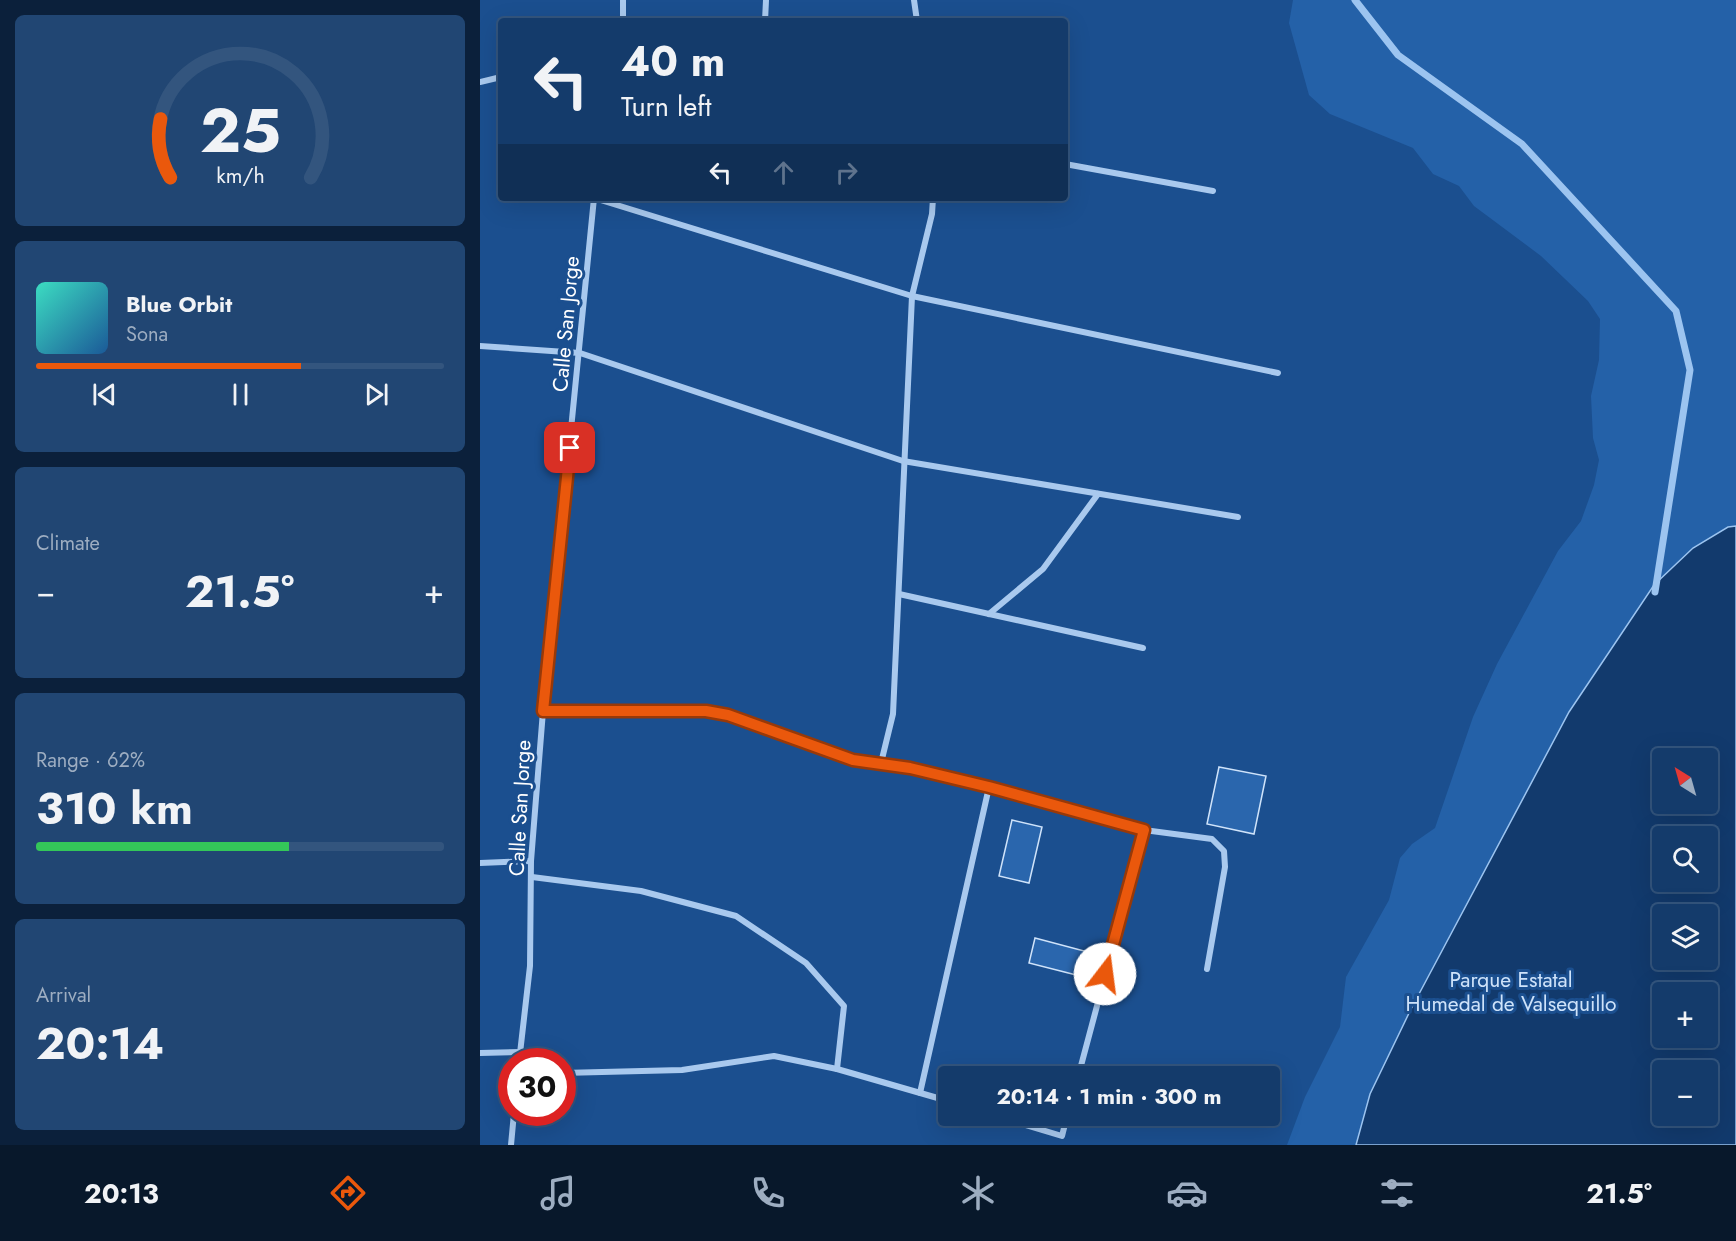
<!DOCTYPE html>
<meta charset="utf-8">
<style>
:root{--surface:#143b6b;--page:#214673;--text:#f1f3f6;--muted:#9dadc1;--line:#33557e;--accent:#ea580c}
body{margin:0;font-family:Jost,sans-serif;background:var(--page);color:var(--text);height:100vh;display:flex;flex-direction:column;font-size:22px;white-space:nowrap}
*{box-sizing:border-box;margin:0}
p{font-size:20px;color:var(--muted)}
.icon{flex:none;width:33px;height:33px;fill:none;stroke:currentColor;stroke-width:2;stroke-linecap:round;stroke-linejoin:round}
.map{position:relative;flex:1;overflow:hidden}
.details{display:flex;flex-direction:column;gap:15px;padding:15px;background:#0b203b;width:480px}
.details>*{flex:none}
.top-card{position:absolute;left:18px;top:18px;width:570px;height:183px;border-radius:6px;box-shadow:0 6px 24px #0002,0 0 0 2px var(--line);background:#143b6b;color:var(--text);overflow:hidden}
.needle{width:39px;rotate:323deg}
.tools{position:absolute;left:1172px;top:748px;display:grid;gap:12px}
.tools a{display:grid;place-items:center;width:66px;height:66px;border-radius:6px;background:var(--surface);box-shadow:0 6px 24px #0002,0 0 0 2px var(--line);font-size:30px}
.speed{position:absolute;left:18px;top:1048px;display:flex;gap:12px;font-size:30px;font-weight:700;text-align:center}
.speed>*{display:grid;place-content:center;width:78px;height:78px;border-radius:50%;background:var(--surface);box-shadow:0 6px 24px #0002,0 0 0 2px var(--line);line-height:1}
.speed .limit{border:9px solid #d22;background:#fff;color:#111}
.pin{position:absolute;display:grid;place-items:center;width:51px;height:51px;color:#fff;margin:-26px;border-radius:12px;box-shadow:0 3px 9px #0006}
.me{position:absolute;width:66px;margin:-33px;rotate:15deg;stroke-linejoin:round;filter:drop-shadow(0 0 4px #0008)}
.turn{display:flex;align-items:center;gap:21px;height:126px;padding:0 24px;font-size:27px}
.turn .icon{width:78px;height:78px;stroke-width:2.5}
.turn b{display:block;font-size:42px;line-height:51px}
.lanes{display:flex;align-items:center;height:57px;padding:0 24px;background:#0003;justify-content:center;gap:30px;direction:ltr}
.lanes .off{opacity:.35}
.big{font-size:45px;font-weight:700;line-height:1.1}
.details .card{flex:1;display:flex;flex-direction:column;justify-content:center;gap:9px;min-width:0;padding:0 21px;border-radius:9px;background:var(--page)}
.details .dial{align-items:center;gap:0}
.dial svg{height:156px;overflow:visible;fill:none;stroke:var(--line);stroke-width:7;stroke-linecap:round;text-anchor:middle}
.dial text{fill:var(--text);stroke:none}
.song{display:flex;align-items:center;gap:18px}
.cover{width:72px;height:72px;border-radius:9px;background:linear-gradient(135deg,hsl(170 70% 55%),hsl(210 70% 35%))}
.played{height:6px;border-radius:3px;background:linear-gradient(90deg,var(--accent) 65%,var(--line) 65%)}
.keys{display:flex;justify-content:space-around;direction:ltr}
.heat{display:flex;justify-content:space-between;align-items:center;font-size:33px;direction:ltr}
.charge{height:9px;border-radius:4px;background:linear-gradient(90deg,#34c759 62%,var(--line) 0)}
.trip{position:absolute;left:458px;top:1066px;width:342px;height:60px;border-radius:6px;background:var(--surface);box-shadow:0 6px 24px #0002,0 0 0 2px var(--line);font-weight:700;line-height:60px;text-align:center}
.tab-bar{display:flex;height:96px;justify-content:space-around;align-items:center;background:#08182b;color:var(--muted)}
.tab-bar .icon{width:42px;height:42px}
.tab-bar .on{color:var(--accent)}
.tab-bar b{font-size:27px;color:var(--text)}
main{display:flex;flex:1;min-height:0}
.map>svg:first-child{display:block}
.green{fill:#2461a8;fill-rule:evenodd}
.water{fill:#123a6d;stroke:#9cc4f0;stroke-width:1.5;fill-rule:evenodd}
.lines{fill:none;stroke-linecap:round;stroke-linejoin:round}
.stream{stroke:#9cc4f0;stroke-width:7}
.building{fill:#2a66ad;stroke:#cfe3fa;stroke-width:1.5}
.minor{stroke:#a9c9ee;stroke-width:6}
.route-casing{stroke:#983908;stroke-width:15}
.route{stroke:#ea580c;stroke-width:10}
.labels{text-anchor:middle;stroke-width:6;stroke-linejoin:round;paint-order:stroke}
.street-label{font-size:21px;fill:#fff;stroke:#1b4f8f}
.park-label{font-size:21px;fill:#cfe3fa;stroke:#1b4f8f}
</style>
<main>
<section class="details">
<div class="card dial"><svg viewBox="0 0 100 80">
<path d="M14 69A42 42 0 1 1 86 69"/>
<path d="M14 69A42 42 0 0 1 9 39" stroke="#ea580c"/>
<text x="50" y="56" font-size="32" font-weight="700">25</text>
<text x="50" y="72" font-size="11">km/h</text>
</svg></div>
<div class="card">
<div class="song"><i class="cover"></i><div><b>Blue Orbit</b><p>Sona</p></div></div>
<div class="played"></div>
<div class="keys"><svg class="icon" aria-label="previous" viewBox="0 0 24 24"><path d="M18 5L8 12l10 7zM5 5v14"/></svg><svg class="icon" aria-label="pause" viewBox="0 0 24 24"><path d="M8 5v14M16 5v14"/></svg><svg class="icon" aria-label="next" viewBox="0 0 24 24"><path d="M6 5l10 7-10 7zM19 5v14"/></svg></div>
</div>
<div class="card"><p>Climate</p>
<div class="heat"><a>−</a><b class="big">21.5°</b><a>+</a></div>
</div>
<div class="card"><p>Range · 62%</p><b class="big">310 km</b><div class="charge"></div></div>
<div class="card"><p>Arrival</p><b class="big">20:14</b></div>
</section>
<div class="map">
<svg width="1256" height="1145" viewBox="0 0 1256 1145">
<rect width="100%" height="100%" fill="#1b4f8f"/>
<!-- green -->
<path class="green" d="M813 0H1256V1145H807L825 1097 860 1027 866 977 909 900 920 858 932 844 955 828 993 717 1017 664 1078 551 1101 521 1114 485 1119 460 1113 438 1111 396 1119 360 1120 319 1108 301 1061 256 994 206 979 186 953 174 933 148 850 114 829 95 809 23ZM1182 759H1227V804H1182ZM1182 837H1227V882H1182ZM1182 915H1227V960H1182ZM1182 993H1227V1038H1182ZM1182 1071H1227V1116H1182Z"/>
<!-- water -->
<path class="water" d="M1256 526V1145H876L890 1094 931 1009 1089 712 1174 585 1213 548 1248 527ZM1182 759H1227V804H1182ZM1182 837H1227V882H1182ZM1182 915H1227V960H1182ZM1182 993H1227V1038H1182ZM1182 1071H1227V1116H1182Z"/>
<g class="lines">
<!-- stream -->
<polyline class="stream" points="875,0 918,55 1042,144 1196,311 1210,370 1175,592"/>
</g>
<!-- building -->
<g class="building">
<polygon points="739,767 786,776 774,834 727,824"/>
<polygon points="532,820 562,827 549,883 519,876"/>
<polygon points="555,938 623,956 616,980 549,963"/>
</g>
<g class="lines">
<!-- minor -->
<g class="minor">
<polyline points="434,0 437,21"/>
<polyline points="143,21 143,0"/>
<polyline points="285,21 286,0"/>
<polyline points="0,82 21,77"/>
<polyline points="585,164 733,191"/>
<polyline points="114,198 432,296 798,373"/>
<polyline points="0,346 100,353 423,461 758,517"/>
<polyline points="419,594 663,648"/>
<polyline points="509,614 563,569 618,494"/>
<polyline points="63,711 226,711 248,715 373,760 430,768 509,787 664,830 598,1077"/>
<polyline points="401,763 413,714 432,296 452,214 453,198"/>
<polyline points="664,830 732,839 744,851 745,867 727,969"/>
<polyline points="0,863 51,861"/>
<polyline points="52,877 161,891 256,916 326,963 364,1006 357,1069"/>
<polyline points="0,1053 40,1052 59,1062"/>
<polyline points="39,1062 50,966 51,861 63,711 114,198"/>
<polyline points="82,1073 202,1070 294,1056 357,1069 468,1101"/>
<polyline points="440,1093 509,787"/>
<polyline points="516,1116 582,1136 587,1116"/>
<polyline points="31,1145 34,1113"/>
</g>
</g>
<g class="lines">
<!-- route casing -->
<g class="route-casing">
<polyline id="route" points="90,448 63,711 226,711 248,715 373,760 430,768 509,787 664,830 625,974"/>
</g>
<!-- route -->
<use href="#route" class="route"/>
</g>
<g class="labels">
<!-- street labels -->
<g class="street-label">
<text transform="translate(86 324) rotate(-85)" y="7">Calle San Jorge</text>
<text transform="translate(40 808) rotate(-87)" y="7">Calle San Jorge</text>
</g>
<!-- park labels -->
<g class="park-label">
<text x="1031" y="987">Parque Estatal<tspan x="1031" dy="24">Humedal de Valsequillo</tspan></text>
</g>
</g>
</svg>
<div class="tools">
<a><svg class="needle" viewBox="-14 -14 28 28"><path d="M0-13l5 13h-10z" fill="#e53935"/><path d="M0 13l5-13h-10z" fill="#9dadc1"/></svg></a>
<a><svg class="icon" aria-label="search" viewBox="0 0 24 24"><circle cx="10" cy="10" r="6"/><path d="M15 15l6 6"/></svg></a>
<a><svg class="icon" aria-label="layers" viewBox="0 0 24 24"><path d="M12 4l9 5-9 5-9-5zM3 14l9 5 9-5"/></svg></a>
<a>+</a>
<a>−</a>
</div>
<div class="speed"><div class="limit">30</div></div>
<div class="pin" style="left:90px;top:448px;background:#d93025"><svg class="icon" aria-label="arrive" viewBox="0 0 24 24"><path d="M6 21V4h12l-3 4 3 4H6"/></svg></div>
<svg class="me" style="left:625px;top:974px" viewBox="-20 -20 40 40"><circle r="19" fill="#fff"/><path d="M0-13L10 11 0 6-10 11z" fill="#ea580c"/></svg>
<div class="trip">20:14 · 1 min · 300 m</div>
<div class="top-card">
<div class="turn"><svg class="icon" aria-label="left" viewBox="0 0 24 24"><path d="M17 20v-9H6M10 6l-5 5 5 5"/></svg><div><b>40 m</b>Turn left</div></div>
<div class="lanes"><svg class="icon" aria-label="left" viewBox="0 0 24 24"><path d="M17 20v-9H6M10 6l-5 5 5 5"/></svg><svg class="icon off" aria-label="ahead" viewBox="0 0 24 24"><path d="M12 20V5M6 11l6-6 6 6"/></svg><svg class="icon off" aria-label="right" viewBox="0 0 24 24"><path d="M7 20v-9h11M14 6l5 5-5 5"/></svg></div>
</div>
</div>
</main>
<nav class="tab-bar">
<b>20:13</b>
<svg class="icon on" aria-label="directions" viewBox="0 0 24 24"><path d="M12 3l9 9-9 9-9-9zM9 14v-3h6M13 9l2 2-2 2"/></svg>
<svg class="icon" aria-label="music" viewBox="0 0 24 24"><path d="M9 18V5l10-2v13"/><circle cx="6" cy="18" r="3"/><circle cx="16" cy="16" r="3"/></svg>
<svg class="icon" aria-label="phone" viewBox="0 0 24 24"><path d="M5 4h4l2 5-3 2q2 4 5 5l2-3 5 2v4C11 20 4 13 5 4z"/></svg>
<svg class="icon" aria-label="climate" viewBox="0 0 24 24"><path d="M12 3v18M4 7l16 10M4 17L20 7"/></svg>
<svg class="icon" aria-label="car" viewBox="0 0 24 24"><path d="M5 17H2v-5l4-1 3-4h7l3 4 3 1v5h-3M9 17h6M6 11h13"/><circle cx="7" cy="17" r="2"/><circle cx="17" cy="17" r="2"/></svg>
<svg class="icon" aria-label="filters" viewBox="0 0 24 24"><path d="M4 7h16M4 17h16"/><circle cx="9" cy="7" r="2"/><circle cx="15" cy="17" r="2"/></svg>
<b>21.5°</b>
</nav>
